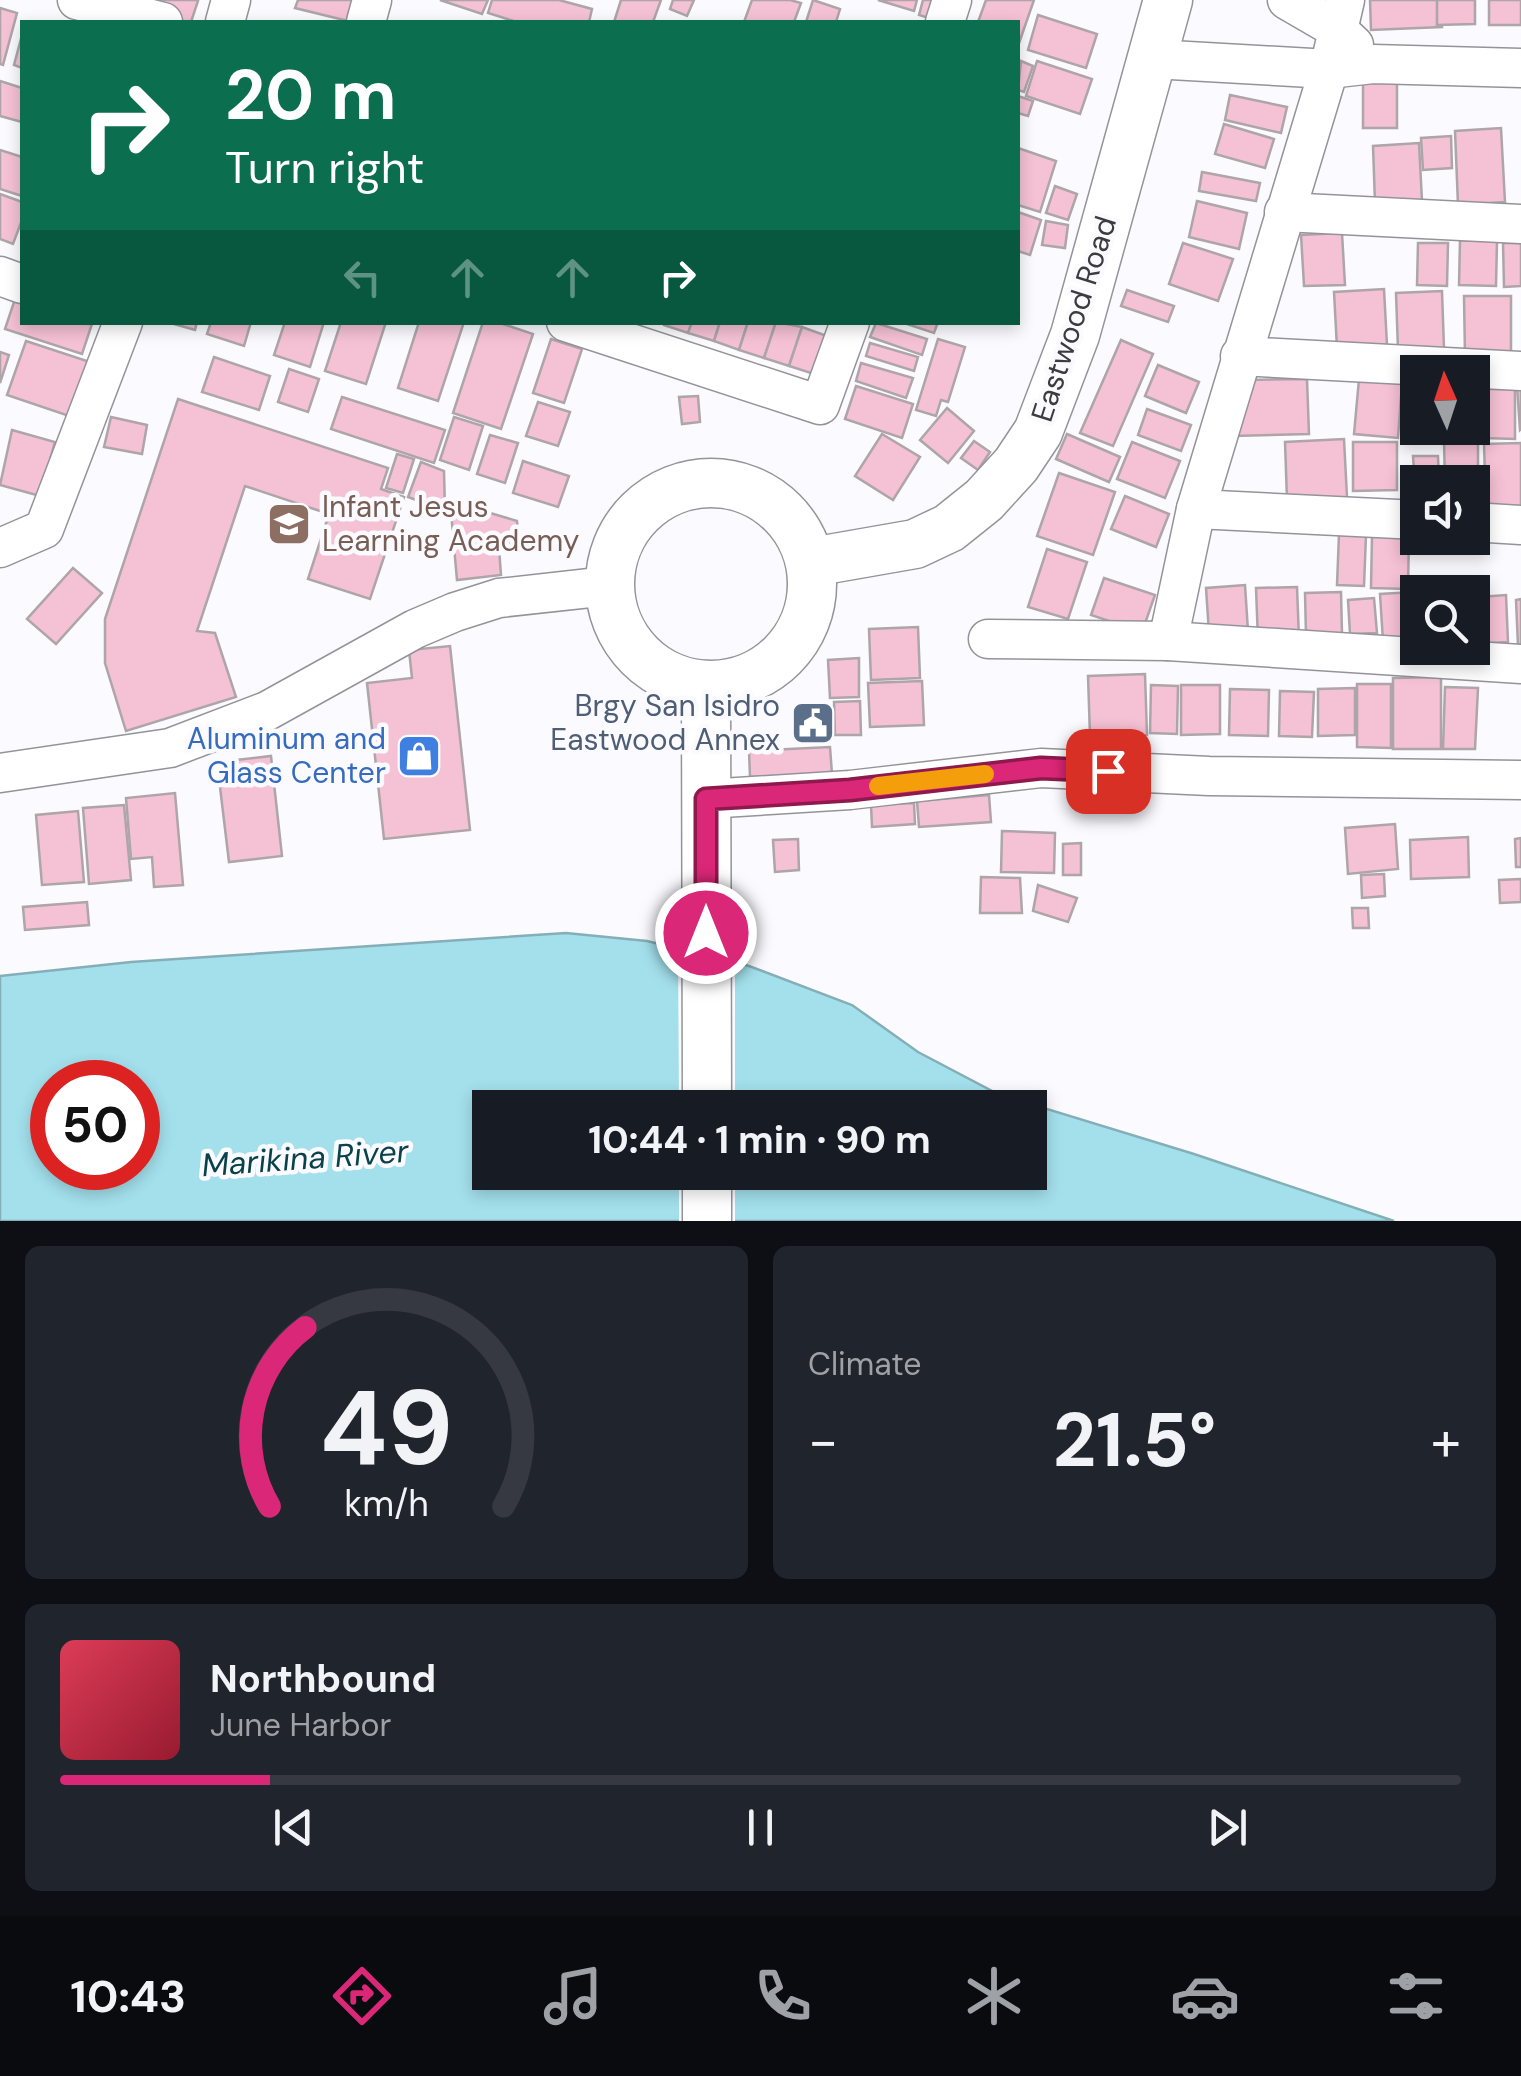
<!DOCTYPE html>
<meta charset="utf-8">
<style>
:root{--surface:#171b24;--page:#20242c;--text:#f1f3f6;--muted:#9ea1a6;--line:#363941;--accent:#db2777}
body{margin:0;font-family:"DM Sans",sans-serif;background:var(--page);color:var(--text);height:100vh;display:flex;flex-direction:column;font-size:38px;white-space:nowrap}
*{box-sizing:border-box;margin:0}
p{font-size:32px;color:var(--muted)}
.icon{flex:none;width:55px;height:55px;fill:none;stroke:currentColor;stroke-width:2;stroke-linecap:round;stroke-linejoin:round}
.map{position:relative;height:1221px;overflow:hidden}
.drawer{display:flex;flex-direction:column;gap:25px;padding:25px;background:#0d0f14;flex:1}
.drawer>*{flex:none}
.hud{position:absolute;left:20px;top:20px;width:1000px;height:305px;border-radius:0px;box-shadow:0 5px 15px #0003;background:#0b6e4f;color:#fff;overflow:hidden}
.needle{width:65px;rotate:357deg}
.controls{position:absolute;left:1400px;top:355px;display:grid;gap:20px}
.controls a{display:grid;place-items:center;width:90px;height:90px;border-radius:0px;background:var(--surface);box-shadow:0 5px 15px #0003;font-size:50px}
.speed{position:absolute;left:30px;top:1060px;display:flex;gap:20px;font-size:50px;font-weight:700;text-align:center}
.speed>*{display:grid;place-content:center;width:130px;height:130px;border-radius:50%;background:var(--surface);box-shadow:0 5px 15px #0003;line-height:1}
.speed .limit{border:15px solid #d22;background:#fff;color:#111}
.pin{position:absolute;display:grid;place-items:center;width:85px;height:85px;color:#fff;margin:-42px;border-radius:20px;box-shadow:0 5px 15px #0006}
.me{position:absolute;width:110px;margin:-55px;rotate:0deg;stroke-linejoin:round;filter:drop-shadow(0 0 8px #0008)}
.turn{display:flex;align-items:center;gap:35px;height:210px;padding:0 40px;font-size:45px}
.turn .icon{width:130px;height:130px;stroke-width:2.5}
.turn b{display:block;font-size:70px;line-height:85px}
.lanes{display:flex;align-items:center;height:95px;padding:0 40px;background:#0003;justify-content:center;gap:50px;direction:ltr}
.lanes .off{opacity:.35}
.big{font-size:75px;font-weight:700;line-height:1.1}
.drawer .tile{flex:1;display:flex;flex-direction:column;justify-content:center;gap:15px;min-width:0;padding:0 35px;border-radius:15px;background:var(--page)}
.drawer .dial{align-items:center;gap:0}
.dial svg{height:260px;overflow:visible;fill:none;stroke:var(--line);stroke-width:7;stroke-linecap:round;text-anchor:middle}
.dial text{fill:var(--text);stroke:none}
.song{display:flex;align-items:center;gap:30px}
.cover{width:120px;height:120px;border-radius:15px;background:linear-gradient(135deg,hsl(350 70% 55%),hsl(350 70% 35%))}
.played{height:10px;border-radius:5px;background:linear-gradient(90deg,var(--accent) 15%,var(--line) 15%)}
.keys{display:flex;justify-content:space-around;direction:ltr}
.heat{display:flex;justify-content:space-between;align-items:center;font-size:55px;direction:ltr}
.drawer .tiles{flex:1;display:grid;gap:25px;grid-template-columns:1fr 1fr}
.tile:last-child{grid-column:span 2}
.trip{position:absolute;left:472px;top:1090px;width:575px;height:100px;border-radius:0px;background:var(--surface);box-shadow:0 5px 15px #0003;font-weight:700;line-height:100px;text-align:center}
.tabs{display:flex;height:160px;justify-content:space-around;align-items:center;background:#090b0e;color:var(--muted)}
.tabs .icon{width:70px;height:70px}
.tabs .active{color:var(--accent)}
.tabs b{font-size:45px;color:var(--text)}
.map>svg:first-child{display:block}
.water{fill:#a3e0ec;stroke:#84afb8;stroke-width:2.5;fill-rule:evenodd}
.pier{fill:#fbfaff}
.building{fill:#f5c1d5;stroke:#ada5a8;stroke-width:2.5}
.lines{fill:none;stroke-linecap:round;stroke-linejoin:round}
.minor-casing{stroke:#949399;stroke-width:41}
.major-casing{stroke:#949399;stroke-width:51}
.minor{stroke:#fff;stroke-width:38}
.major{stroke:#fff;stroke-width:48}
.route-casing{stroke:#8e194d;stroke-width:25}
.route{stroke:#db2777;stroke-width:18}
.slow{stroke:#f59e0b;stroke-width:18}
.labels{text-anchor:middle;stroke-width:9;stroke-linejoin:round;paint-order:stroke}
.street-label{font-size:30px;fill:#3c3c3f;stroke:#fbfaff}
.education-label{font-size:30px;fill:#785e54;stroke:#fbfaff;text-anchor:start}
.service-label{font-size:30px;fill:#4e5e75;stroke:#fbfaff;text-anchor:end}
.shop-label{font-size:30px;fill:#366cbe;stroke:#fbfaff;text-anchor:end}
.water-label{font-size:32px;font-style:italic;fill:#09424b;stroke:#fbfaff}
</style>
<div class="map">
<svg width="1521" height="1221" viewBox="0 0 1521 1221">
<rect width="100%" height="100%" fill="#fbfaff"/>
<!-- water -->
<path class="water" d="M566 933 647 941 749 966 852 1005 918 1052 998 1094 1194 1154 1394 1221H0V976L131 962ZM52 1082H138V1168H52ZM490 1108H1030V1172H490Z"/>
<!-- pier -->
<g class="pier">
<polygon points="678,943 735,957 735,1107 679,1107"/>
<rect x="679" y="1173" width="56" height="48"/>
</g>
<!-- building -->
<g class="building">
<polygon points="98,0 196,0 198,1 191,22 172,22"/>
<polygon points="298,0 359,0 352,22 295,8"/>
<polygon points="440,0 488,0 482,14"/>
<polygon points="492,0 559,0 592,9 589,22 517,22 488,13"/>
<polygon points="621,0 661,0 653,22 614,22"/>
<polygon points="673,0 694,0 687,16 670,9"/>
<polygon points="752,0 790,0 801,3 794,22 744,22"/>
<polygon points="813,0 840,9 836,22 806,22"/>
<polygon points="878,0 917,0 914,11"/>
<polygon points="923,0 945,0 938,21 919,15"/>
<polygon points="986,0 1034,0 1018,46 1018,22 978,22"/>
<polygon points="1370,0 1441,0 1442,27 1371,30"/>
<polygon points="1437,0 1475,0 1475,24 1437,25"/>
<rect x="1489" y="0" width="32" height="25"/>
<polygon points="0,8 17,13 3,65 0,64"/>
<polygon points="1038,15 1097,34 1086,68 1028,50"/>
<polygon points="22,35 22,68 14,65"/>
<polygon points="1021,61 1033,66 1024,92 1018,90"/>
<polygon points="1037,61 1092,79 1080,114 1026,96"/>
<polygon points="1397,80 1397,128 1363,128 1363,81"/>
<polygon points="0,81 22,88 22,122 0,116"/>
<polygon points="1230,95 1287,107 1281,133 1225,120"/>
<polygon points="1018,96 1033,101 1028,116 1018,113"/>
<polygon points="1224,124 1274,139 1265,168 1215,154"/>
<polygon points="1501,128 1505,202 1458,205 1455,131"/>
<polygon points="1451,136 1452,168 1423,170 1421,138"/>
<polygon points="1419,143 1422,201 1375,203 1373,146"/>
<polygon points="1018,148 1056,161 1040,212 1018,205"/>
<polygon points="0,150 22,157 22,196 0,189"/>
<polygon points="1202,172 1260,183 1256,201 1199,191"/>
<polygon points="1055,186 1077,194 1068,220 1046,213"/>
<polygon points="0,194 22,202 22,220 13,244 0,239"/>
<polygon points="1197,201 1247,213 1239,249 1189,237"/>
<polygon points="1018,212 1041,220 1030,255 1018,251"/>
<polygon points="1046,221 1068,225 1065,248 1042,245"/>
<polygon points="1342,233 1345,285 1304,286 1301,235"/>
<polygon points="1460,240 1497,241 1496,286 1459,285"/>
<polygon points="1183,243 1233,259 1218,301 1169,284"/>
<polygon points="1418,243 1448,243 1447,286 1417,285"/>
<polygon points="1503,243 1521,243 1521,286 1504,287"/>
<polygon points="1384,289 1387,345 1337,348 1334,292"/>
<polygon points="1127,290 1174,306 1168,322 1121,306"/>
<polygon points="1442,291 1444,348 1398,350 1396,293"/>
<polygon points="1464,296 1511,296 1511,356 1465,356"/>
<polygon points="15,299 22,301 22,322 92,324 82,354 5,329"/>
<polygon points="167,322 197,322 195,330"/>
<polygon points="211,322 251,322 244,346 207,334"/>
<polygon points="285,322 324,322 310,367 274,355"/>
<polygon points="341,322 386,322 366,384 325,371"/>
<polygon points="419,322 464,322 438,401 398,388"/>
<polygon points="483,322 497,322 533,334 501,429 453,413"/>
<polygon points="664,322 692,322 688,333 664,325"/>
<polygon points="692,322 720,322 714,341 688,333"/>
<polygon points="720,322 748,322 739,350 714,341"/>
<polygon points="748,322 776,322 764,358 739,350"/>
<polygon points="776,322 802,327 789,366 764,358"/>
<polygon points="901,322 938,322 934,333"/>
<polygon points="876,323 927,339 922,355 870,337"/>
<polygon points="802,327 827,336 814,374 789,366"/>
<polygon points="551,339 582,349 564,403 533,393"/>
<polygon points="938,339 965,347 948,402 941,400 936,416 916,410"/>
<polygon points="1121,340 1153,354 1113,446 1080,433"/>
<polygon points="26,341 90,362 72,417 7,395"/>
<polygon points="870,343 918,357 914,371 866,356"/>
<polygon points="0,352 9,355 0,383"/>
<polygon points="214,357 270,376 259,410 202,392"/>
<polygon points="861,363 913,378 906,398 856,381"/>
<polygon points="1158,365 1199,382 1186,413 1145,396"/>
<polygon points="289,369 319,379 308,412 278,402"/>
<polygon points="1307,379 1309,434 1233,436 1247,380"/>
<polygon points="1359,379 1402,383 1398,438 1354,434"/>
<polygon points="856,386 913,404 902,438 845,419"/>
<polygon points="1472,386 1480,387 1478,434 1433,433 1433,428 1472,428"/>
<polygon points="1517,386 1521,386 1521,429 1520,430"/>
<polygon points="1483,389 1515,389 1515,439 1483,438"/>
<polygon points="698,396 700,422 682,424 679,397"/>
<polygon points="342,397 445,430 434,463 331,429"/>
<polygon points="178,399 388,468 381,489 404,497 370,599 308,579 329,514 245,486 197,631 215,633 236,697 126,731 105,663 105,619"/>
<polygon points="538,402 570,412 558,446 526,436"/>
<polygon points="947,408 974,431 948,463 920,440"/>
<polygon points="1147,409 1191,425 1181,451 1138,435"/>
<polygon points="111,417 147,425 142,454 104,447"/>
<polygon points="454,417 483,426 469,470 440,460"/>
<polygon points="12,430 55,442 40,496 0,485"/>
<polygon points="882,434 920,457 893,500 855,476"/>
<polygon points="1067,434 1120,457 1109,482 1056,459"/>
<polygon points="490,435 518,443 505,483 477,474"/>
<polygon points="1344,439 1347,497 1287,500 1285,442"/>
<polygon points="974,441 990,452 978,470 961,458"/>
<polygon points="1132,442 1180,461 1165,498 1117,479"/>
<polygon points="1353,442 1397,442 1397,490 1353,491"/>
<polygon points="1444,442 1478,442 1478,502 1472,502 1472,482 1445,482"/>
<polygon points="1521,443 1521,509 1486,509 1484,444"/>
<polygon points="397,454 414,459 403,493 386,488"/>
<polygon points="1413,456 1438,456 1439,482 1418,482 1415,486"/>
<polygon points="523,461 569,476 558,507 513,493"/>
<polygon points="421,462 444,471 445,511 408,497"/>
<polygon points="1059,473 1115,492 1093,555 1037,536"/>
<polygon points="1125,496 1169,514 1156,547 1111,529"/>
<polygon points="450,501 517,521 520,546 499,548 501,575 457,580"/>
<polygon points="1339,534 1366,535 1364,586 1337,585"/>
<polygon points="1372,535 1409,535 1408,589 1371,588"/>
<polygon points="1047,549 1087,562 1068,619 1028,607"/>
<polygon points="73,568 102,593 56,644 27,619"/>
<polygon points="1104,578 1155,595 1142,632 1091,615"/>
<polygon points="1245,585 1248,631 1209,633 1206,588"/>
<polygon points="1297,587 1299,639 1258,641 1256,588"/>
<polygon points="1341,592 1342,634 1306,635 1305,593"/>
<polygon points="1413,592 1416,639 1383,641 1380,594"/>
<polygon points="1506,595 1508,642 1472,644 1472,608 1480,607 1479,597"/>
<polygon points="1374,598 1377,633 1350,634 1348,600"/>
<polygon points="1521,599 1521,646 1518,646 1516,600"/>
<polygon points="918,627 920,678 871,680 869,629"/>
<polygon points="450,646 470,830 384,839 367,683 412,678 409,650"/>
<polygon points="859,658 859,697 830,698 828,660"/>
<polygon points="1145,674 1147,735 1090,736 1088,676"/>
<polygon points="1441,677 1441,749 1393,749 1393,678"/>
<polygon points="922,681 924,725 870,727 868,683"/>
<polygon points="1357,684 1391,684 1391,748 1357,747"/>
<polygon points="1151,685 1178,686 1177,734 1150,733"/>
<polygon points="1181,685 1220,685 1220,734 1181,735"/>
<polygon points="1445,687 1478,688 1475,749 1443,749"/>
<polygon points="1355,688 1355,735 1318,736 1318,689"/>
<polygon points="1230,689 1269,690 1268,736 1229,735"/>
<polygon points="1280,691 1314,692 1312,737 1279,736"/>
<polygon points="860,701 861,735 835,735 834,702"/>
<polygon points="829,708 830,738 797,739 796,709"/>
<polygon points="830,747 832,774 750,777 749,751"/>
<polygon points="271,756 282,856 229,862 217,762"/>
<polygon points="175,793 183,885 154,887 152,857 131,859 126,798"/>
<polygon points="989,795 991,822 919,827 917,801"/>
<polygon points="914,803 915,824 872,827 871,805"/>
<polygon points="124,805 131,880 89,884 83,808"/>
<polygon points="78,811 84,882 42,885 36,815"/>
<polygon points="1395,824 1398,869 1348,874 1345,828"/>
<polygon points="1002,831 1055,833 1054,873 1001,872"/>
<polygon points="1468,837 1469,877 1411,879 1410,840"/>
<polygon points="1521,838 1521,867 1516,867 1515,839"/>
<polygon points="798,839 799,870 775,872 773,840"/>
<polygon points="1081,843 1081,875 1063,875 1063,844"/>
<polygon points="1384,874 1385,896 1362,898 1361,875"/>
<polygon points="981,877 1020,878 1022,913 980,913"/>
<polygon points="1521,879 1521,902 1500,903 1499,880"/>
<polygon points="1038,885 1077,898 1068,922 1033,911"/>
<polygon points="87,902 89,925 25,930 23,907"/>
<polygon points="1352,908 1368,908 1369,928 1353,928"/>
</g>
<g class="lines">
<!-- minor casing -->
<g class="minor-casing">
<g id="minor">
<polyline points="77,0 163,22"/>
<polyline points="1287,0 1337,29 1354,45"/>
<polyline points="225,22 231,0"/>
<polyline points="366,22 372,0"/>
<polyline points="945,22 952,0"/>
<polyline points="1153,59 1329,69 1373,64 1521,68"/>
<polyline points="1284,212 1521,224"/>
<polyline points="0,276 22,284"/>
<polyline points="566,322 820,405 850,322"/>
<polyline points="1240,356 1521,371"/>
<polyline points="1196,509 1418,520"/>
<polyline points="1472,522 1521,525"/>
<polyline points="0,548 44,529 123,322"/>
<polyline points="988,639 1168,641 1196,509 1329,69 1345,0"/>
<polyline points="1168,641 1521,664"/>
<polyline points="0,773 170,748 267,711 415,629 455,612 499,598 608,586"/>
<polyline points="706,799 850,790 1041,768 1209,776 1521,780"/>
</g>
</g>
<!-- major casing -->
<g class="major-casing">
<g id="major">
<circle cx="711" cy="584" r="101"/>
<polyline points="812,562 915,544 949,528 984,500 1016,465 1038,432 1075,335 1168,0"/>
<polyline points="706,685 707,1108"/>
<polyline points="707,1172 707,1221"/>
</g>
</g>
<!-- minor -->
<use href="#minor" class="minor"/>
<!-- major -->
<use href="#major" class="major"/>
</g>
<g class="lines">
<!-- route casing -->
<g class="route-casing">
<polyline id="route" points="706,933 706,799 850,790 1041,768 1108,771"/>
</g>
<!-- route -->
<use href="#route" class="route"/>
<!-- slow -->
<polyline class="slow" points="878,786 985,774"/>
</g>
<!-- icons -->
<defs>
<g id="school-square" transform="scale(2.25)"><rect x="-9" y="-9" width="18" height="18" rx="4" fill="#8d6e63" stroke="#fbfaff"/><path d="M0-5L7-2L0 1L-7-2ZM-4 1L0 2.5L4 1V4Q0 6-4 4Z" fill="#fff"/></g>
<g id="civic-square" transform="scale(2.25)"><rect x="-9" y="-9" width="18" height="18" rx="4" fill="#5c6f8a" stroke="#fbfaff"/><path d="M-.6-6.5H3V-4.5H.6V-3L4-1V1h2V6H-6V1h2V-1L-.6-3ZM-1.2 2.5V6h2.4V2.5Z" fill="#fff"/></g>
<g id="shop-square" transform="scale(2.25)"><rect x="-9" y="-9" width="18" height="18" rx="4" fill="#3f7fe0" stroke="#fbfaff"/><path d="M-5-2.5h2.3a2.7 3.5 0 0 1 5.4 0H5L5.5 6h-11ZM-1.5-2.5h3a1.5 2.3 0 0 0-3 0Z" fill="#fff"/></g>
</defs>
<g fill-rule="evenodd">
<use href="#school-square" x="289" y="524"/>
<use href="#civic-square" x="813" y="723"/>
<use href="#shop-square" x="419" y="756"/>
</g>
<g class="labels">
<!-- street labels -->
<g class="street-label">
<text transform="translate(1074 319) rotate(-72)" y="10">Eastwood Road</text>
</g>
<!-- education labels -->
<g class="education-label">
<text x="322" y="517">Infant Jesus<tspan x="322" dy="34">Learning Academy</tspan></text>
</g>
<!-- service labels -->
<g class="service-label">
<text x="780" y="716">Brgy San Isidro<tspan x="780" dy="34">Eastwood Annex</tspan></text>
</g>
<!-- shop labels -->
<g class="shop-label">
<text x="386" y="749">Aluminum and<tspan x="386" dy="34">Glass Center</tspan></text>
</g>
<!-- water labels -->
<g class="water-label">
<text transform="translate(305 1158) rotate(-4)" y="11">Marikina River</text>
</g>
</g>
</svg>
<div class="controls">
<a><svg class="needle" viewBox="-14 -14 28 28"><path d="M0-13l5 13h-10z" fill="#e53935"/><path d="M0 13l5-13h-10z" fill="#9ea1a6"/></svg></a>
<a><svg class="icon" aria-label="sound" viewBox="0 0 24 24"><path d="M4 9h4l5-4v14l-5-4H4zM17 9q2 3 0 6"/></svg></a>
<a><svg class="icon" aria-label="search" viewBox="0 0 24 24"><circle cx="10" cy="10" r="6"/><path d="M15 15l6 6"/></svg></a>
</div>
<div class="speed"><div class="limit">50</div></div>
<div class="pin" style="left:1108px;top:771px;background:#d93025"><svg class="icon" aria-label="arrive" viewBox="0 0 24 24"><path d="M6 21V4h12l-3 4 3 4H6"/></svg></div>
<svg class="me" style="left:706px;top:933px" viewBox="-20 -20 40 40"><circle r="17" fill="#db2777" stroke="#fff" stroke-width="3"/><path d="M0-11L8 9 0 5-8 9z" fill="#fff"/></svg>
<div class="trip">10:44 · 1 min · 90 m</div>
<div class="hud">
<div class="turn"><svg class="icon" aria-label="right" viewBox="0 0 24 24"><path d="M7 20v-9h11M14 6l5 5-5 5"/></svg><div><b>20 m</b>Turn right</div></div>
<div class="lanes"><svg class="icon off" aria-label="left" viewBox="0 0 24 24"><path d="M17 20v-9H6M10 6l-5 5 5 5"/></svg><svg class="icon off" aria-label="ahead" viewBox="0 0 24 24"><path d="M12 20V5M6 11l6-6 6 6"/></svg><svg class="icon off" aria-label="ahead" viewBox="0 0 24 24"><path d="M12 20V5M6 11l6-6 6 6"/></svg><svg class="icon" aria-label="right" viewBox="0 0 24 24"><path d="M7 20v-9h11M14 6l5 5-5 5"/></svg></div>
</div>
</div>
<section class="drawer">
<div class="tiles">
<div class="tile dial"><svg viewBox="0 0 100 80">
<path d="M14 69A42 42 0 1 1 86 69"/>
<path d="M14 69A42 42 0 0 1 25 14" stroke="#db2777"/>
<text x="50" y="56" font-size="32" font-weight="700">49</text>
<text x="50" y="72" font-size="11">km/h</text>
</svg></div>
<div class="tile"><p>Climate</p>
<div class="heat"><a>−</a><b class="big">21.5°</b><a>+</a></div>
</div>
<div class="tile">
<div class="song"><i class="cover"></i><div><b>Northbound</b><p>June Harbor</p></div></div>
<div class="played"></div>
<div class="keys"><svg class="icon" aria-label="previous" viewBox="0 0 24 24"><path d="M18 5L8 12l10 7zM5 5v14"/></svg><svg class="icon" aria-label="pause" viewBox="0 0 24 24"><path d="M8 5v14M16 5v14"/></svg><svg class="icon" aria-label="next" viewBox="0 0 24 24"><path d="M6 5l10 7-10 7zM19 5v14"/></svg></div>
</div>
</div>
</section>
<nav class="tabs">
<b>10:43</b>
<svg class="icon active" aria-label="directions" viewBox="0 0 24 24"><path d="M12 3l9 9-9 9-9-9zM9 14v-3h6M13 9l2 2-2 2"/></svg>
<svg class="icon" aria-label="music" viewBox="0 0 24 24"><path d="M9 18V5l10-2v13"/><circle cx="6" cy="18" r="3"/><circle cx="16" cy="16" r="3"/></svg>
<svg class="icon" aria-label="phone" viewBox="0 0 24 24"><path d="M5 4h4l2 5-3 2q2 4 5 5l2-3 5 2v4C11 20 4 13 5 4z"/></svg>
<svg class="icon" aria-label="climate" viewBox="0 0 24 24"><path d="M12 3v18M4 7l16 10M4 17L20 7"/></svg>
<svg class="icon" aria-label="car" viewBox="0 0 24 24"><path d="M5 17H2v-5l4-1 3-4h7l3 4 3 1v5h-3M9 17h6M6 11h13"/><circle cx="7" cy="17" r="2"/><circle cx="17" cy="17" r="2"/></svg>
<svg class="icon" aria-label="filters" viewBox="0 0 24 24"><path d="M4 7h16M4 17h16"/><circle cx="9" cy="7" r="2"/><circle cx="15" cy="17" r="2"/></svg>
</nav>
